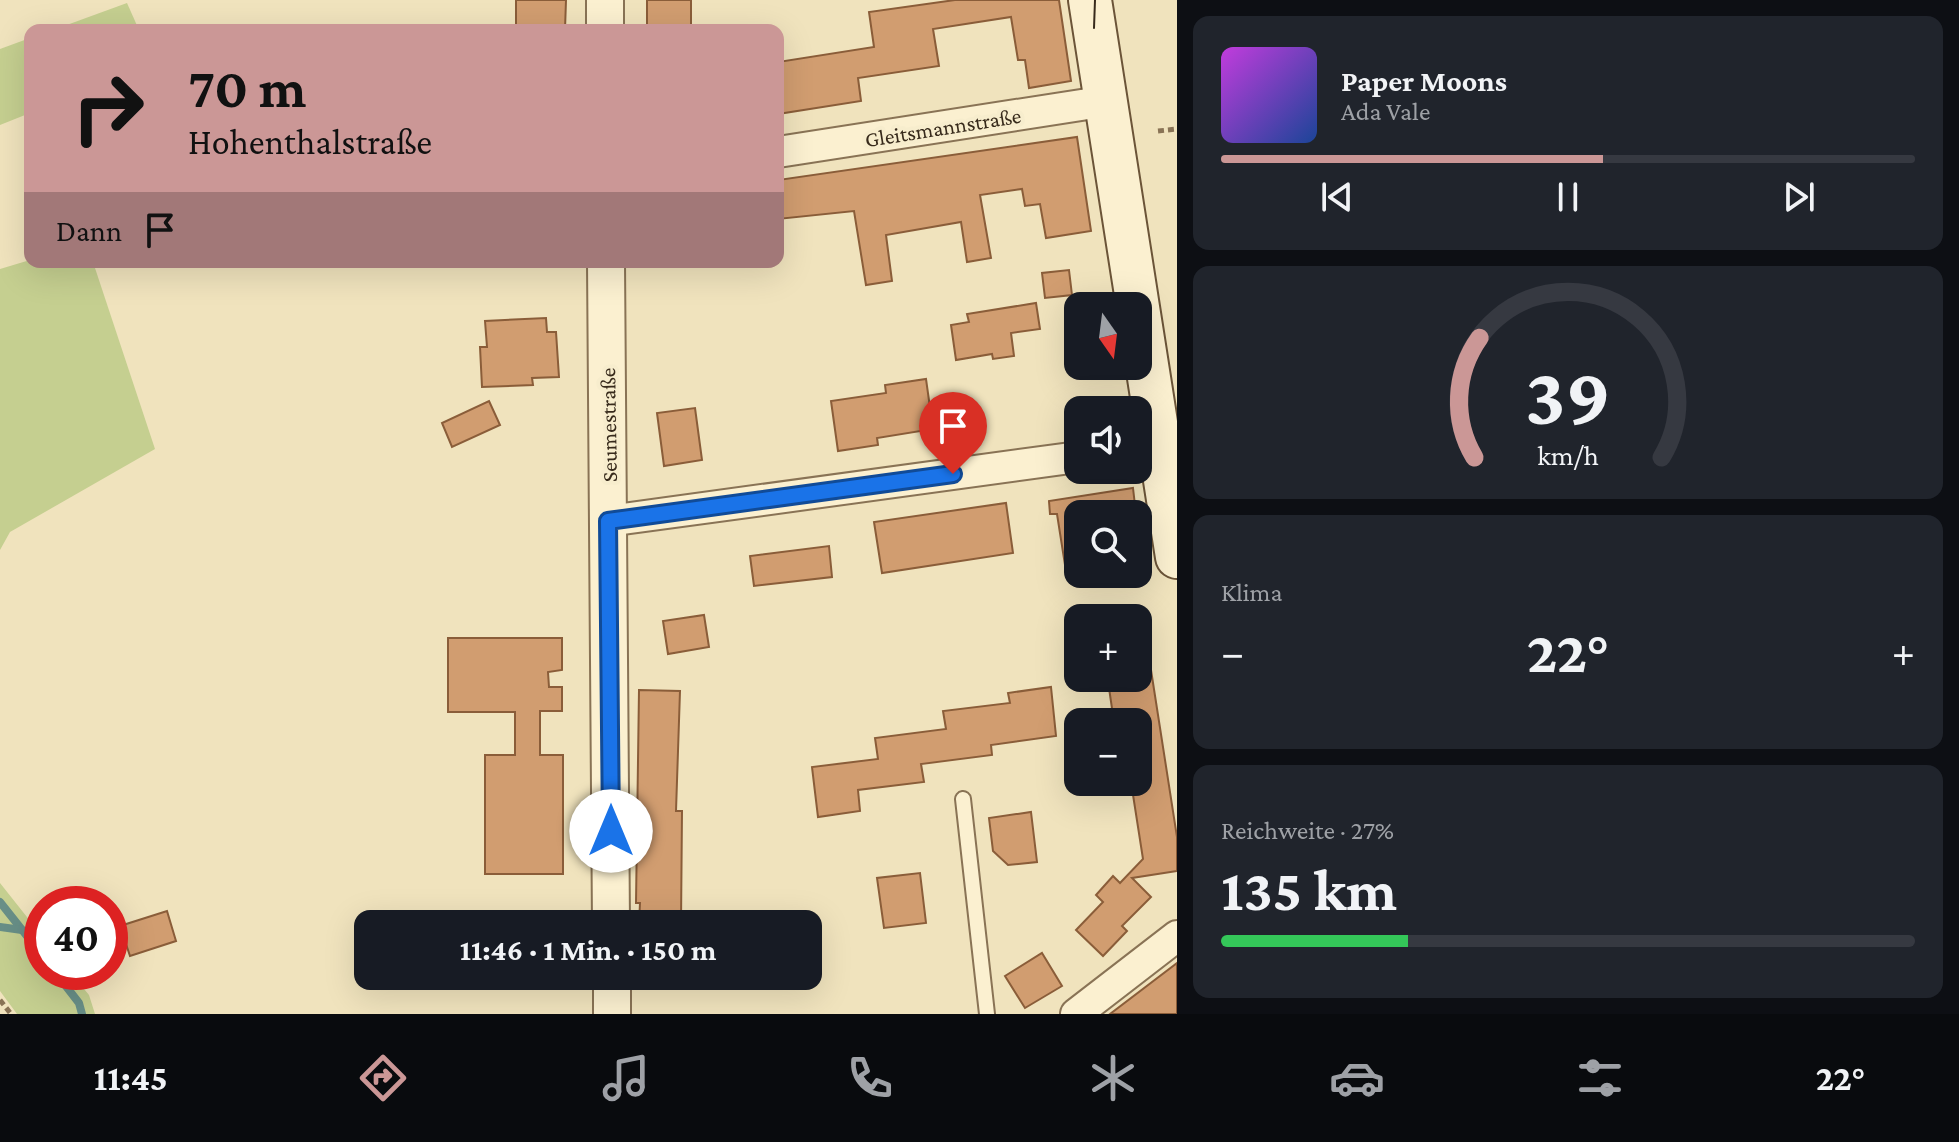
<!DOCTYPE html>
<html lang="de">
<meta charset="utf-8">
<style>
:root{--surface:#171b24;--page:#20242c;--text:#f1f3f6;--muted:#9ea1a6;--line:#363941;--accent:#cb9796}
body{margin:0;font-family:"Crimson Pro",serif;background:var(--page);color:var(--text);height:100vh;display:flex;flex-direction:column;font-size:30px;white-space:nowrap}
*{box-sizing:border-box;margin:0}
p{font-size:26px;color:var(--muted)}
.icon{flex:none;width:44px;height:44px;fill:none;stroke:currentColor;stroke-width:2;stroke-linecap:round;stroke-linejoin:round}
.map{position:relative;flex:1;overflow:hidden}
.sheet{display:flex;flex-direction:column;gap:16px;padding:16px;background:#0d0f14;width:782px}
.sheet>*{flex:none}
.guide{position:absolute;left:24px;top:24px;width:760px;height:244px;border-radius:16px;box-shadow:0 8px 32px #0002;background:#cb9796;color:#111;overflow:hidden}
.needle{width:52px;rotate:166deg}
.tools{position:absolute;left:1064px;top:292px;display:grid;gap:16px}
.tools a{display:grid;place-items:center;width:88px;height:88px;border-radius:16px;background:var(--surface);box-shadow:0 8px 32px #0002;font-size:40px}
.speed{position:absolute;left:24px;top:886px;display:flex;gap:16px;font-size:40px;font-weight:700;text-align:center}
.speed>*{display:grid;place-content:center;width:104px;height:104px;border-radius:50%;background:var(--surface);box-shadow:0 8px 32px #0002;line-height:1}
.speed .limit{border:12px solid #d22;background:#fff;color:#111}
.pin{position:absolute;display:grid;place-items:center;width:68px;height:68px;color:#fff;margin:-82px -34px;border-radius:50% 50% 50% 0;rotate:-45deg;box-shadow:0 0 8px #0007}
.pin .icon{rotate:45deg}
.me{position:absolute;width:88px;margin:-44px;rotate:0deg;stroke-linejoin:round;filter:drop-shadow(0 0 6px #0008)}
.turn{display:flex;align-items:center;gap:28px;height:168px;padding:0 32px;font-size:36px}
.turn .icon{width:104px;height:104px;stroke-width:2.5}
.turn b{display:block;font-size:56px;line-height:68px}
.then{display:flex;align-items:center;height:76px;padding:0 32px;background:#0003;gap:16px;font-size:30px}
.big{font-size:60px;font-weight:700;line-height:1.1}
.sheet .tile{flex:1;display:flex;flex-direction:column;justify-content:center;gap:12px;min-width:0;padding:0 28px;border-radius:16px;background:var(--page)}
.sheet .dial{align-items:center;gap:0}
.dial svg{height:208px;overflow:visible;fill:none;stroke:var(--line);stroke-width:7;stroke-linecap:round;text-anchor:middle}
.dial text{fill:var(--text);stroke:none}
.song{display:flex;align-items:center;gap:24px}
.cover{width:96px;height:96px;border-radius:12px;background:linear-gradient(135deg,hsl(290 70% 55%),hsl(220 70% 35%))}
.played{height:8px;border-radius:4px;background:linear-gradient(90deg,var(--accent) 55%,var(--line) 55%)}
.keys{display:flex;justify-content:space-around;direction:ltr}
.heat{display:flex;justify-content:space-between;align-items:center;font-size:44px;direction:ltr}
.charge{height:12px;border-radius:6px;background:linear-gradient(90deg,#34c759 27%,var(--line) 0)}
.trip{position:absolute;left:354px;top:910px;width:468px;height:80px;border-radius:16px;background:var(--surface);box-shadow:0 8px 32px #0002;font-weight:700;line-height:80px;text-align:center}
.tab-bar{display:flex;height:128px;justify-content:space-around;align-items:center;background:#090b0e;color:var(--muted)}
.tab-bar .icon{width:56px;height:56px}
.tab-bar .on{color:var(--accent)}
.tab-bar b{font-size:36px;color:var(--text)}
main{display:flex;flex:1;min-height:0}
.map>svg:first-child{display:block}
.green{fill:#c5cf90}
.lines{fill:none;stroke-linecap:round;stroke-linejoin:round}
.stream{stroke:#688f87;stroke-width:8}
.building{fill:#d19d70;stroke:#8a5d39;stroke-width:2}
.service-casing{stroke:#897355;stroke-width:18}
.minor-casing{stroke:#897355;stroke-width:34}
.tertiary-casing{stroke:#897355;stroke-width:40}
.secondary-casing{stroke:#6b5438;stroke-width:46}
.path{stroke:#897355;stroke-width:5;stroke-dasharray:6 4;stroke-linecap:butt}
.service{stroke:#fbf0d0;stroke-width:14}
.minor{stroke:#fbf0d0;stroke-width:30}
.tertiary{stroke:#fbf0d0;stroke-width:36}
.secondary{stroke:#fbf0d0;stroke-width:42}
.tram{stroke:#372a1b;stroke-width:2}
.route-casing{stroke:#114b97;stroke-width:20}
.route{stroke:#1a73e8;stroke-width:14}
.labels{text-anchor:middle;stroke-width:8;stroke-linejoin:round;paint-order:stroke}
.street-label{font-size:22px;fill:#372a1b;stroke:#f7edcd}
</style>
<main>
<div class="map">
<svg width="1177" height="1014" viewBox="0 0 1177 1014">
<rect width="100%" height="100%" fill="#f0e3bd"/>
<!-- green -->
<g class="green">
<polygon points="127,3 139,30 53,30"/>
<polygon points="30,38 30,113 0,125 0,49"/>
<polygon points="30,260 93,262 155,449 10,532 0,550 0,269"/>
<polygon points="0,883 42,936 42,972 70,972 89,995 95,1014 17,1014 0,991"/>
</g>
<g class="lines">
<!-- stream -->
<g class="stream">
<polyline points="0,902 42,955"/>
<polyline points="0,927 22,930"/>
<polyline points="55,972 79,1003 82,1014"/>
</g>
</g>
<!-- building -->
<g class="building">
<polygon points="516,0 566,0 565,30 516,30"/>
<rect x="647" y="0" width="44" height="30"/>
<polygon points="955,0 1059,0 1071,81 1029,88 1025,60 1018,60 1011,17 933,29 939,66 858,78 861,101 778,114 778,62 874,47 869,12"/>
<polygon points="1077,137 1091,231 1046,238 1040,204 1025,206 1022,189 980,195 991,258 967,262 961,222 886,235 892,281 866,285 854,211 778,219 778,180"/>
<polygon points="1069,270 1072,295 1045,298 1042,273"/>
<polygon points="1036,303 1040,329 1011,333 1014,356 993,359 992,354 956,360 951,325 969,322 967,314"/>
<polygon points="546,318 547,332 556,332 559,377 532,378 533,385 482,387 480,347 487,347 485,321"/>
<polygon points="926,379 933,429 877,438 878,445 838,451 831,401 886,393 885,385"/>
<polygon points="489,401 500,425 452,447 442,423"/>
<polygon points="695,408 702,460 664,466 657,413"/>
<polygon points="1133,488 1136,514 1078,514 1078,564 1065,565 1057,514 1050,514 1049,501"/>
<polygon points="1006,503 1013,553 882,573 874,522"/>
<polygon points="829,546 832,577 754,586 750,556"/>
<polygon points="704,615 709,647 668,654 663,621"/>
<polygon points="448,638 562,638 562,670 548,672 549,687 562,687 562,711 540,711 540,755 563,755 563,874 485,874 485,755 515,755 515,712 448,712"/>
<polygon points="1151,670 1177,837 1177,871 1132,878 1151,897 1122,926 1127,931 1103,956 1076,930 1103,902 1096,895 1113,876 1120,883 1143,859 1131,782 1138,782 1138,722 1114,722 1109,688 1138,684 1138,671"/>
<polygon points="1051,687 1056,736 991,745 992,755 921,764 924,782 858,790 860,811 818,817 812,767 878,759 875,738 946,729 943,711 1010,703 1008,693"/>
<polygon points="639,690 680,691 676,811 682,811 681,924 639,924 640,903 636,903"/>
<polygon points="1031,812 1037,862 1008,865 993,851 989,818"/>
<polygon points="920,873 926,923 884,928 877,878"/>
<polygon points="167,911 176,941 130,956 120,926"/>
<polygon points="1042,953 1062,986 1025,1008 1005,976"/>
<polygon points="1177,963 1177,1014 1110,1014"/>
</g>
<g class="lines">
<!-- service casing -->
<g class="service-casing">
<polyline id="service" points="963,799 987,1014"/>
</g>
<!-- minor casing -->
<g class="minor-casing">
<g id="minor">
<polyline points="778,152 1107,101"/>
<polyline points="608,521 1078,457"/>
<polyline points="1076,1014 1177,936"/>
</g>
</g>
<!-- tertiary casing -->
<g class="tertiary-casing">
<g id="tertiary">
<polyline points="605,0 605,30"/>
<polyline points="606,262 611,924"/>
<polyline points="612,976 612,1014"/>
</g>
</g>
<!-- secondary casing -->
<g class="secondary-casing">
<polyline id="secondary" points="1090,0 1177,557"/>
</g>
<!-- path -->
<g class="path">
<polyline points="1158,131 1177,129"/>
<polyline points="0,1000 11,1014"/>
</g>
<!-- service -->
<use href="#service" class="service"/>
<!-- minor -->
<use href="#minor" class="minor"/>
<!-- tertiary -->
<use href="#tertiary" class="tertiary"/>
<!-- secondary -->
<use href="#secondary" class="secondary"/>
<!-- tram -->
<polyline class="tram" points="1094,28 1095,0"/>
</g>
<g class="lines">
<!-- route casing -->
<g class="route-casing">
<polyline id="route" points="611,831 608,521 953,474"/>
</g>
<!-- route -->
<use href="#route" class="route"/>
</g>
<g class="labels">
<!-- street labels -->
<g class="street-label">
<text transform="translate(943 127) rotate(-9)" y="8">Gleitsmannstraße</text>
<text transform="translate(608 425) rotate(-91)" y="8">Seumestraße</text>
</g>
</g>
</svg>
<div class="tools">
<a><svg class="needle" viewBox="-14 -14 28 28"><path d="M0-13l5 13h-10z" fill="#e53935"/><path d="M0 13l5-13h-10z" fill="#9ea1a6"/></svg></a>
<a><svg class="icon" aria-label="sound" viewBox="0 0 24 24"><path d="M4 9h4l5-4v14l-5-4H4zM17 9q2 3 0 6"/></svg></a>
<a><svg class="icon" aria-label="search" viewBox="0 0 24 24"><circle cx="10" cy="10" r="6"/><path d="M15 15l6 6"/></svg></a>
<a>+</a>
<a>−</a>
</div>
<div class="speed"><div class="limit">40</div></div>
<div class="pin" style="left:953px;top:474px;background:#d93025"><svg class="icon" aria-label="arrive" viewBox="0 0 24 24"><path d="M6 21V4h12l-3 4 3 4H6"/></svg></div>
<svg class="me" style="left:611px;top:831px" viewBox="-20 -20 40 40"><circle r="19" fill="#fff"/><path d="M0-13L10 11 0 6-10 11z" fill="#1a73e8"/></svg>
<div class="trip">11:46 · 1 Min. · 150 m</div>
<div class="guide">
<div class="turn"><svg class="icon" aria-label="right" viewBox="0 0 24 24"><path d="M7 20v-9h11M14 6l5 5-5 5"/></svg><div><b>70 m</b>Hohenthalstraße</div></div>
<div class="then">Dann<svg class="icon" aria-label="arrive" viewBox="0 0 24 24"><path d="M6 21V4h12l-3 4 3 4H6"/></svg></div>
</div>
</div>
<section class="sheet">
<div class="tile">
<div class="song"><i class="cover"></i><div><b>Paper Moons</b><p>Ada Vale</p></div></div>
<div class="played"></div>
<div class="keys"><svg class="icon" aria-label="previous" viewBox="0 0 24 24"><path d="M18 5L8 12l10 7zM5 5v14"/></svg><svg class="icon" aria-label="pause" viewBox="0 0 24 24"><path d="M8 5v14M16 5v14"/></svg><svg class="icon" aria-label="next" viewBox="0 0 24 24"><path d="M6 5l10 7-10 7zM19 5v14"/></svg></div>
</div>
<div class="tile dial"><svg viewBox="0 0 100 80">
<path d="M14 69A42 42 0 1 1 86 69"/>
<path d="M14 69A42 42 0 0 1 16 23" stroke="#cb9796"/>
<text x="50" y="56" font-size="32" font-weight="700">39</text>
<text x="50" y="72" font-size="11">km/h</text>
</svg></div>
<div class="tile"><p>Klima</p>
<div class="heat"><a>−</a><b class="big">22°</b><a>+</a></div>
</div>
<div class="tile"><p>Reichweite · 27%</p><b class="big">135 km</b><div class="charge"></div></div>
</section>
</main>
<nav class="tab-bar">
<b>11:45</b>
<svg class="icon on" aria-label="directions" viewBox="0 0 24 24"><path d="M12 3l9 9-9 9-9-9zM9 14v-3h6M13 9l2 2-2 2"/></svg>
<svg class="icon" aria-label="music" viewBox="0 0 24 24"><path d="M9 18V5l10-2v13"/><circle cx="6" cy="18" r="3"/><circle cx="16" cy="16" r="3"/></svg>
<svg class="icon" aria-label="phone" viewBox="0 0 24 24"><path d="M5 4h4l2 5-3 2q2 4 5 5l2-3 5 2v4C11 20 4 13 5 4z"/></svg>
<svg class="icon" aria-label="climate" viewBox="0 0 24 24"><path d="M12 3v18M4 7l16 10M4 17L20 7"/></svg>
<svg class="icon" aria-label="car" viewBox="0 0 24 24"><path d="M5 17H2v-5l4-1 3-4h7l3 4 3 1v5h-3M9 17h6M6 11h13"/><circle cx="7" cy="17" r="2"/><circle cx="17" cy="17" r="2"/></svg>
<svg class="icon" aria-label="filters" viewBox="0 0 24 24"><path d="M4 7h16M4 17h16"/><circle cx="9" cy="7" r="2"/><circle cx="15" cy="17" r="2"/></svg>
<b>22°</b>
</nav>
